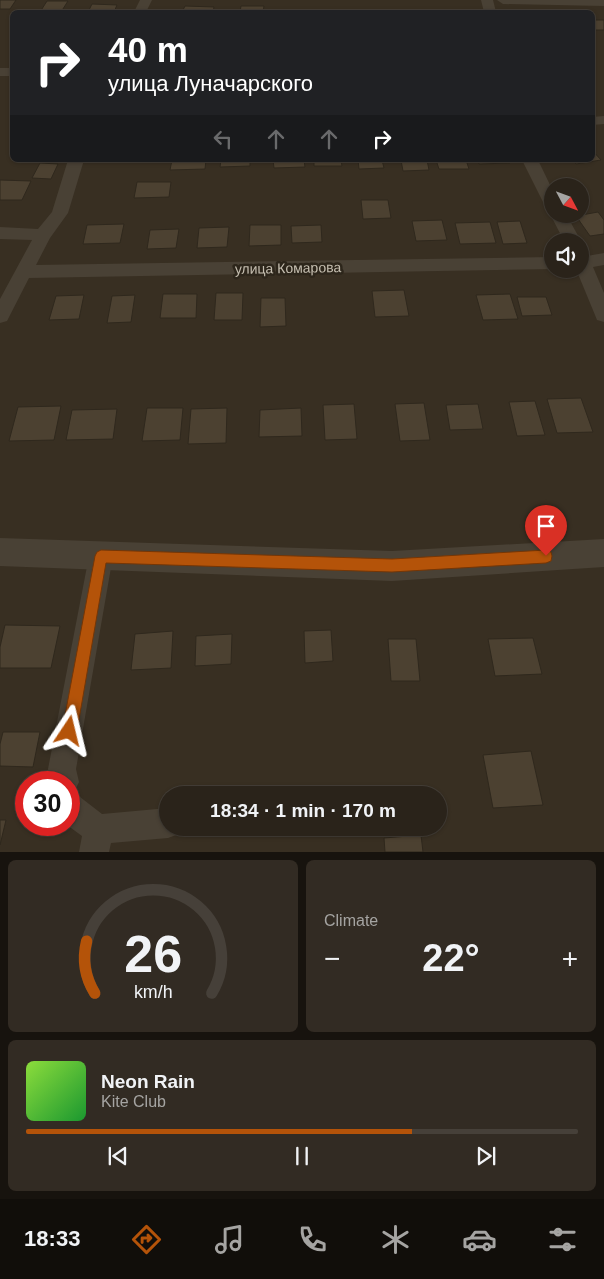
<!DOCTYPE html>
<meta charset="utf-8">
<style>
:root{--surface:#2a231a;--page:#322b23;--text:#f1f3f6;--muted:#a5a4a2;--line:#464039;--accent:#b45309}
body{margin:0;font-family:Arial,sans-serif;background:var(--page);color:var(--text);height:100vh;display:flex;flex-direction:column;font-size:19px;white-space:nowrap}
*{box-sizing:border-box;margin:0}
p{font-size:16px;color:var(--muted)}
.icon{flex:none;width:28px;height:28px;fill:none;stroke:currentColor;stroke-width:2;stroke-linecap:round;stroke-linejoin:round}
.map{position:relative;height:852px;overflow:hidden}
.details{display:flex;flex-direction:column;gap:8px;padding:8px;background:#17130e;flex:1}
.details>*{flex:none}
.banner{position:absolute;left:10px;top:10px;width:585px;height:152px;border-radius:8px;box-shadow:0 1px 4px #0004,0 0 0 1px var(--line);background:#202124;color:#fff;overflow:hidden}
.needle{width:32px;rotate:131deg}
.fabs{position:absolute;left:544px;top:178px;display:grid;gap:10px}
.fabs a{display:grid;place-items:center;width:45px;height:45px;border-radius:50%;background:var(--surface);box-shadow:0 1px 4px #0004,0 0 0 1px var(--line);font-size:25px}
.speed{position:absolute;left:15px;top:771px;display:flex;gap:10px;font-size:25px;font-weight:700;text-align:center}
.speed>*{display:grid;place-content:center;width:65px;height:65px;border-radius:50%;background:var(--surface);box-shadow:0 1px 4px #0004,0 0 0 1px var(--line);line-height:1}
.speed .limit{border:8px solid #d22;background:#fff;color:#111}
.pin{position:absolute;display:grid;place-items:center;width:42px;height:42px;color:#fff;margin:-51px -21px;border-radius:50% 50% 50% 0;rotate:-45deg;box-shadow:0 0 5px #0007}
.pin .icon{rotate:45deg}
.me{position:absolute;width:55px;margin:-28px;rotate:10deg;stroke-linejoin:round;filter:drop-shadow(0 0 4px #0008)}
.turn{display:flex;align-items:center;gap:18px;height:105px;padding:0 15px;font-size:22px}
.turn .icon{width:65px;height:65px;stroke-width:2.5}
.turn b{display:block;font-size:35px;line-height:42px}
.lanes{display:flex;align-items:center;height:48px;padding:0 15px;background:#0003;justify-content:center;gap:25px;direction:ltr}
.lanes .off{opacity:.35}
.big{font-size:38px;font-weight:700;line-height:1.1}
.details .tile{flex:1;display:flex;flex-direction:column;justify-content:center;gap:8px;min-width:0;padding:0 18px;border-radius:8px;background:var(--page)}
.details .dial{align-items:center;gap:0}
.dial svg{height:130px;overflow:visible;fill:none;stroke:var(--line);stroke-width:7;stroke-linecap:round;text-anchor:middle}
.dial text{fill:var(--text);stroke:none}
.song{display:flex;align-items:center;gap:15px}
.cover{width:60px;height:60px;border-radius:8px;background:linear-gradient(135deg,hsl(90 70% 55%),hsl(130 70% 35%))}
.played{height:5px;border-radius:2px;background:linear-gradient(90deg,var(--accent) 70%,var(--line) 70%)}
.keys{display:flex;justify-content:space-around;direction:ltr}
.heat{display:flex;justify-content:space-between;align-items:center;font-size:28px;direction:ltr}
.details .tiles{flex:1;display:grid;gap:8px;grid-template-columns:1fr 1fr}
.tile:last-child{grid-column:span 2}
.trip{position:absolute;left:159px;top:786px;width:288px;height:50px;border-radius:25px;background:var(--surface);box-shadow:0 1px 4px #0004,0 0 0 1px var(--line);font-weight:700;line-height:50px;text-align:center}
.menu{display:flex;height:80px;justify-content:space-around;align-items:center;background:#110e0a;color:var(--muted)}
.menu .icon{width:35px;height:35px}
.menu .selected{color:var(--accent)}
.menu b{font-size:22px;color:var(--text)}
.map>svg:first-child{display:block}
.building{fill:#4c4131;stroke:#2f281d}
.lines{fill:none;stroke-linecap:round;stroke-linejoin:round}
.minor{fill:#494135;fill-rule:evenodd}
.tertiary{fill:#494135;fill-rule:evenodd}
.route{fill:#b45309;stroke:#753606}
.labels{text-anchor:middle;stroke-width:5;stroke-linejoin:round;paint-order:stroke}
.street-label{font-size:14px;fill:#c5beb0;stroke:#2d261b}
</style>
<div class="map">
<svg width="604" height="852" viewBox="0 0 604 852">
<rect width="100%" height="100%" fill="#382f22"/>
<!-- building -->
<g class="building">
<polygon points="0,0 16,0 10,9 0,9"/>
<polygon points="47,1 68,1 61,12 40,12"/>
<polygon points="92,4 117,5 114,12 88,12"/>
<polygon points="185,6 214,7 213,12 182,12"/>
<polygon points="241,6 264,6 263,12 240,12"/>
<polygon points="592,20 604,20 604,30 594,30"/>
<polygon points="592,150 601,160 576,164 573,160 592,160"/>
<polygon points="172,160 206,160 205,169 170,170"/>
<polygon points="221,160 250,160 250,166 220,167"/>
<polygon points="273,160 304,160 305,167 274,168"/>
<polygon points="314,160 341,160 342,166 314,166"/>
<polygon points="358,160 382,160 384,168 359,169"/>
<polygon points="401,160 427,160 429,170 403,171"/>
<polygon points="436,160 466,160 469,169 439,169"/>
<polygon points="478,160 509,160 510,163 479,164"/>
<polygon points="40,163 58,164 51,179 32,178"/>
<polygon points="0,180 31,181 22,200 0,200"/>
<polygon points="137,182 171,182 169,197 134,198"/>
<polygon points="361,200 388,200 391,218 363,219"/>
<polygon points="598,212 604,220 604,234 590,236 576,216"/>
<polygon points="442,220 447,240 416,241 412,221"/>
<polygon points="520,221 527,243 503,244 497,222"/>
<polygon points="490,222 496,243 460,244 455,223"/>
<polygon points="124,224 120,243 83,244 87,225"/>
<polygon points="250,225 281,225 281,245 249,246"/>
<polygon points="321,225 322,242 292,243 291,226"/>
<polygon points="229,227 227,247 197,248 199,228"/>
<polygon points="179,229 176,248 147,249 150,230"/>
<polygon points="404,290 409,316 375,317 372,291"/>
<polygon points="216,293 243,293 242,320 214,320"/>
<polygon points="163,294 197,294 196,318 160,318"/>
<polygon points="510,294 518,319 483,320 476,295"/>
<polygon points="84,295 79,319 49,320 56,296"/>
<polygon points="135,295 131,322 107,323 112,296"/>
<polygon points="517,297 546,297 552,315 522,316"/>
<polygon points="261,298 285,298 286,326 260,327"/>
<polygon points="581,398 593,432 557,433 547,399"/>
<polygon points="535,401 545,435 517,436 509,402"/>
<polygon points="424,403 430,440 400,441 395,404"/>
<polygon points="354,404 357,439 325,440 323,405"/>
<polygon points="478,404 483,429 450,430 446,405"/>
<polygon points="61,406 54,440 9,441 18,407"/>
<polygon points="147,408 183,408 180,440 142,441"/>
<polygon points="227,408 226,443 188,444 191,409"/>
<polygon points="301,408 302,436 259,437 260,410"/>
<polygon points="117,409 113,439 66,440 72,410"/>
<polygon points="5,625 60,626 51,668 0,668 0,647"/>
<polygon points="331,630 333,661 305,663 304,631"/>
<polygon points="173,631 171,668 131,670 135,634"/>
<polygon points="232,634 231,664 195,666 196,636"/>
<polygon points="533,638 542,674 495,676 488,639"/>
<polygon points="388,639 416,639 420,681 391,681"/>
<polygon points="3,732 40,732 33,767 0,766 0,744"/>
<polygon points="531,751 543,805 493,808 483,755"/>
<polygon points="0,820 6,820 0,845"/>
<polygon points="421,835 423,852 385,852 384,838"/>
</g>
<g class="lines">
<!-- minor -->
<g class="minor">
<polygon points="140,0 152,0 146,12 134,12"/>
<polygon points="481,0 493,0 496,12 484,12"/>
<polygon points="497,0 604,0 604,6 503,4"/>
<rect x="0" y="68" width="12" height="8"/>
<polygon points="604,116 604,124 592,125 592,117"/>
<polygon points="68,160 84,160 68,213 50,238 36,265 552,257 554,269 29,278 7,321 0,323 0,299 32,240 0,239 0,227 38,229 52,212"/>
<polygon points="522,160 538,160 552,189 552,209 546,208"/>
<polygon points="552,210 552,214 566,214 581,241 580,242 564,241 550,214"/>
<polygon points="580,252 587,256 604,253 604,265 593,267 604,293 604,322 597,320 595,315 576,269 580,269"/>
<polygon points="101,544 110,548 113,556 76,769 79,782 74,792 71,794 80,797 102,814 168,808 168,828 181,828 179,834 168,838 111,843 109,852 79,852 82,836 67,825 69,782 50,782 48,769 89,556 92,548"/>
</g>
<!-- tertiary -->
<polygon class="tertiary" points="0,538 392,551 604,539 604,567 392,581 0,566"/>
</g>
<!-- route -->
<polygon class="route" points="101,550 392,559 546,550 551,552 552,556 551,561 546,563 392,572 106,563 77,731 75,736 69,738 64,736 62,731 95,556 97,552"/>
<g class="labels">
<!-- street labels -->
<g class="street-label">
<text transform="translate(288 268) rotate(-1)" y="5">улица Комарова</text>
</g>
</g>
</svg>
<div class="fabs">
<a><svg class="needle" viewBox="-14 -14 28 28"><path d="M0-13l5 13h-10z" fill="#e53935"/><path d="M0 13l5-13h-10z" fill="#a5a4a2"/></svg></a>
<a><svg class="icon" aria-label="sound" viewBox="0 0 24 24"><path d="M4 9h4l5-4v14l-5-4H4zM17 9q2 3 0 6"/></svg></a>
</div>
<div class="speed"><div class="limit">30</div></div>
<div class="pin" style="left:546px;top:556px;background:#d93025"><svg class="icon" aria-label="arrive" viewBox="0 0 24 24"><path d="M6 21V4h12l-3 4 3 4H6"/></svg></div>
<svg class="me" style="left:69px;top:731px" viewBox="-20 -20 40 40"><path d="M0-17L14 15 0 8-14 15z" fill="#b45309" stroke="#fff" stroke-width="4"/></svg>
<div class="trip">18:34 · 1 min · 170 m</div>
<div class="banner">
<div class="turn"><svg class="icon" aria-label="right" viewBox="0 0 24 24"><path d="M7 20v-9h11M14 6l5 5-5 5"/></svg><div><b>40 m</b>улица Луначарского</div></div>
<div class="lanes"><svg class="icon off" aria-label="left" viewBox="0 0 24 24"><path d="M17 20v-9H6M10 6l-5 5 5 5"/></svg><svg class="icon off" aria-label="ahead" viewBox="0 0 24 24"><path d="M12 20V5M6 11l6-6 6 6"/></svg><svg class="icon off" aria-label="ahead" viewBox="0 0 24 24"><path d="M12 20V5M6 11l6-6 6 6"/></svg><svg class="icon" aria-label="right" viewBox="0 0 24 24"><path d="M7 20v-9h11M14 6l5 5-5 5"/></svg></div>
</div>
</div>
<section class="details">
<div class="tiles">
<div class="tile dial"><svg viewBox="0 0 100 80">
<path d="M14 69A42 42 0 1 1 86 69"/>
<path d="M14 69A42 42 0 0 1 9 37" stroke="#b45309"/>
<text x="50" y="56" font-size="32" font-weight="700">26</text>
<text x="50" y="72" font-size="11">km/h</text>
</svg></div>
<div class="tile"><p>Climate</p>
<div class="heat"><a>−</a><b class="big">22°</b><a>+</a></div>
</div>
<div class="tile">
<div class="song"><i class="cover"></i><div><b>Neon Rain</b><p>Kite Club</p></div></div>
<div class="played"></div>
<div class="keys"><svg class="icon" aria-label="previous" viewBox="0 0 24 24"><path d="M18 5L8 12l10 7zM5 5v14"/></svg><svg class="icon" aria-label="pause" viewBox="0 0 24 24"><path d="M8 5v14M16 5v14"/></svg><svg class="icon" aria-label="next" viewBox="0 0 24 24"><path d="M6 5l10 7-10 7zM19 5v14"/></svg></div>
</div>
</div>
</section>
<nav class="menu">
<b>18:33</b>
<svg class="icon selected" aria-label="directions" viewBox="0 0 24 24"><path d="M12 3l9 9-9 9-9-9zM9 14v-3h6M13 9l2 2-2 2"/></svg>
<svg class="icon" aria-label="music" viewBox="0 0 24 24"><path d="M9 18V5l10-2v13"/><circle cx="6" cy="18" r="3"/><circle cx="16" cy="16" r="3"/></svg>
<svg class="icon" aria-label="phone" viewBox="0 0 24 24"><path d="M5 4h4l2 5-3 2q2 4 5 5l2-3 5 2v4C11 20 4 13 5 4z"/></svg>
<svg class="icon" aria-label="climate" viewBox="0 0 24 24"><path d="M12 3v18M4 7l16 10M4 17L20 7"/></svg>
<svg class="icon" aria-label="car" viewBox="0 0 24 24"><path d="M5 17H2v-5l4-1 3-4h7l3 4 3 1v5h-3M9 17h6M6 11h13"/><circle cx="7" cy="17" r="2"/><circle cx="17" cy="17" r="2"/></svg>
<svg class="icon" aria-label="filters" viewBox="0 0 24 24"><path d="M4 7h16M4 17h16"/><circle cx="9" cy="7" r="2"/><circle cx="15" cy="17" r="2"/></svg>
</nav>
